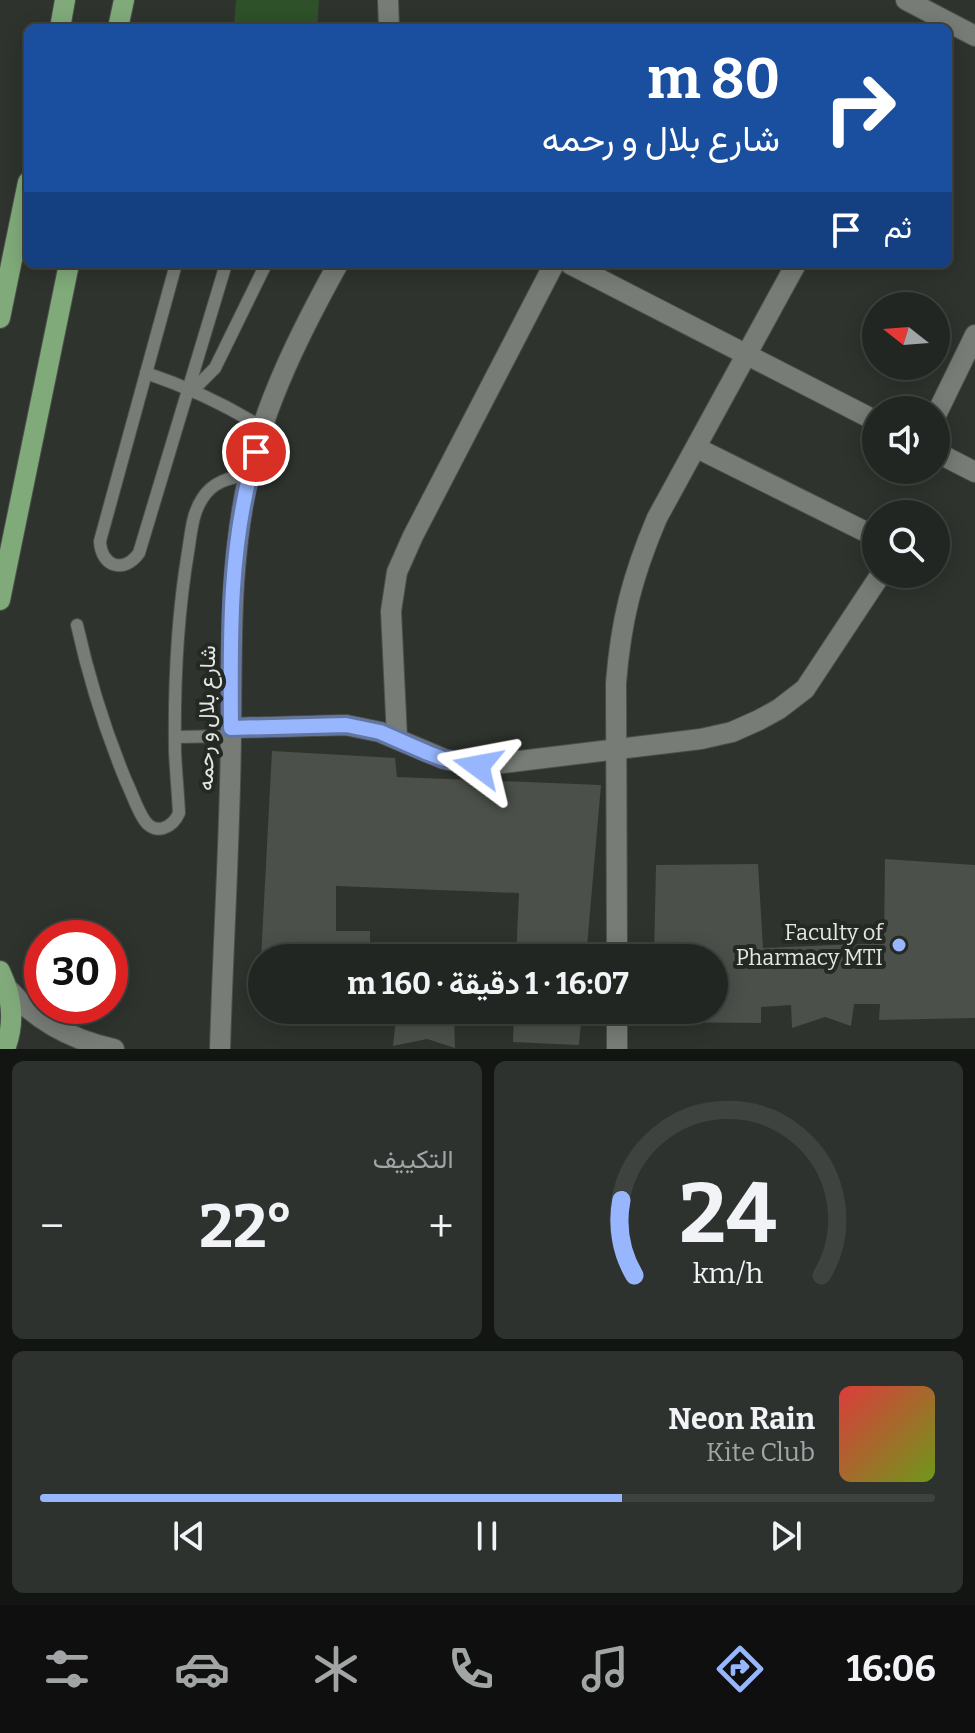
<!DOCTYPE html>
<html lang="ar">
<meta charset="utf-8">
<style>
:root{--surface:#222622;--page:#2e322f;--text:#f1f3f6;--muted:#a2a5a5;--line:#3f4340;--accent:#97b6fd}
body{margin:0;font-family:Bitter,Vazirmatn,serif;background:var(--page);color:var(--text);direction:rtl;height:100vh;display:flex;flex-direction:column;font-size:30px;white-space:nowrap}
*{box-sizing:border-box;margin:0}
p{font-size:26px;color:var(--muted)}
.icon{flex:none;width:44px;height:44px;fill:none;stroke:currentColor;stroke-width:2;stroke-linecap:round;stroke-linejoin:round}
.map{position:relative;height:1049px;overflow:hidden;direction:ltr}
.sheet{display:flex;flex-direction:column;gap:12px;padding:12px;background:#131513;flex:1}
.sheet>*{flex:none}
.banner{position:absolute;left:24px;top:24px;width:928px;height:244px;border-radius:12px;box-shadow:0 4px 20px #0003,0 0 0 2px var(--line);direction:rtl;background:#1a4fa0;color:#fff;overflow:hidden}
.needle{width:52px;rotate:287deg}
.controls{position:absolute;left:862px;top:292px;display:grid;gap:16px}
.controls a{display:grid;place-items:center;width:88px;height:88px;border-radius:50%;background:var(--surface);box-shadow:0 4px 20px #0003,0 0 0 2px var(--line);font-size:40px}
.speed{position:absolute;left:24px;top:920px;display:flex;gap:16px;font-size:40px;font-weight:700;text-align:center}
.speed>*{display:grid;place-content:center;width:104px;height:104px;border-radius:50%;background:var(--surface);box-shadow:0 4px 20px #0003,0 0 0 2px var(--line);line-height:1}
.speed .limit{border:12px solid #d22;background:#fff;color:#111}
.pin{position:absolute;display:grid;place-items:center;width:68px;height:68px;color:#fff;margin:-34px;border:4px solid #fff;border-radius:50%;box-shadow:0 2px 8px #0007}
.me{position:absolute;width:88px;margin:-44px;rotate:283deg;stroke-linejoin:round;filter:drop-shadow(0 0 6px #0008)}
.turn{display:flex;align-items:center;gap:28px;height:168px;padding:0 40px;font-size:36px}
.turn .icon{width:104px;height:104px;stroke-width:2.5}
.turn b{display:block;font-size:56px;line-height:68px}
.then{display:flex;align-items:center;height:76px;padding:0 40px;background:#0003;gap:16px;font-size:30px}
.big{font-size:60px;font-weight:700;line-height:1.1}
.sheet .widget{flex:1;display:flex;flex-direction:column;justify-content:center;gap:12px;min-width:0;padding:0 28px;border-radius:12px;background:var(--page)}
.sheet .dial{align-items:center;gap:0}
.dial svg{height:208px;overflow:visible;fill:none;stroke:var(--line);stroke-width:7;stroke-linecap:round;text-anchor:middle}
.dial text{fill:var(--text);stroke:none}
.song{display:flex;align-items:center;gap:24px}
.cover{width:96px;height:96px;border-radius:12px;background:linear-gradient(135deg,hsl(0 70% 55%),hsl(80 70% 35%))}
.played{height:8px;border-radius:4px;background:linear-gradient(90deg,var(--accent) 65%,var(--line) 65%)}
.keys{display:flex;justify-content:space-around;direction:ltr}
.heat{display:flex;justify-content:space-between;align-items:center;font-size:44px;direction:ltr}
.sheet .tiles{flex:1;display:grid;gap:12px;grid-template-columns:1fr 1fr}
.widget:last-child{grid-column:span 2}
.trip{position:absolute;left:248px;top:944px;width:480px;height:80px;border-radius:40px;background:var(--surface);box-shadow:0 4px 20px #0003,0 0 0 2px var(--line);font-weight:700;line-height:80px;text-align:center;direction:rtl}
.dock{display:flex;height:128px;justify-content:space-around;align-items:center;background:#0e0f0e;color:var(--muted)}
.dock .icon{width:56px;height:56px}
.dock .active{color:var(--accent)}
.dock b{font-size:36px;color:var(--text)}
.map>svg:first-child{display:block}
.green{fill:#2e5129}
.building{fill:#4b504a}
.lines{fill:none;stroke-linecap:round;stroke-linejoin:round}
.service-casing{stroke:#4b504b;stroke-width:14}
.minor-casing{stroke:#4b504b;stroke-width:22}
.tertiary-casing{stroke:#4b504b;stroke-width:22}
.primary-casing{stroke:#4b504b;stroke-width:22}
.service{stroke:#777c76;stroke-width:12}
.minor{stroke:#777c76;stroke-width:20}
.tertiary{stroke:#777c76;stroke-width:20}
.primary{stroke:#80aa7a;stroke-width:20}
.route-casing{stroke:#6276a4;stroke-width:20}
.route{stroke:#97b6fd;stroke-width:14}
.poi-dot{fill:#97b6fd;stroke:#242924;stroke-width:3}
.labels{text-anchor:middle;stroke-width:8;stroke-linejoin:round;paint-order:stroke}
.street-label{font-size:22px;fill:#e3e6e3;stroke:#242924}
.poi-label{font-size:22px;fill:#e3e6e3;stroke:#242924;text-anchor:end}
</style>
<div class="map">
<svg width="975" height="1049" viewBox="0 0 975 1049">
<rect width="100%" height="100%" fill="#2e332d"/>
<!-- green -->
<polygon class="green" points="236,0 319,0 317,28 278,28 234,25"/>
<!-- building -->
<g class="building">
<polygon points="272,751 395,758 397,777 601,785 586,958 516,958 519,893 336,886 336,931 370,931 370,958 261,958"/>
<polygon points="885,859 975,865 975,1018 879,1020 880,1004 854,1004 851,1026 825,1017 792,1028 791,1005 761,1007 761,1023 653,1022 653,1010 714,1010 714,958 654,958 656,865 758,864 763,948 884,943"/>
<polygon points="275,1010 482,1010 482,1014 454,1017 455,1048 427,1039 393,1046 396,1018 281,1017"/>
<polygon points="514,1010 582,1010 579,1045 513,1042"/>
</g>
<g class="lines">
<!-- service casing -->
<g class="service-casing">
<g id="service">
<path d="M176 264 100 541C101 567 124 574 139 553L226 264"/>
<path d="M146 373C188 387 226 405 263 428"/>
<polyline points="188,388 199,384 215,368 266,264"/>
<path d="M77 625C89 679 105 730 126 781 132 793 137 810 145 821 156 836 173 827 179 813 178 793 176 773 175 752 174 685 177 618 188 552 191 534 192 514 202 499 212 482 230 477 249 475"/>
<polyline points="175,737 231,736"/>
</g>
</g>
<!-- minor casing -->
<g class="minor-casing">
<g id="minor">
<polyline points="388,0 389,28"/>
<polyline points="906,0 975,36"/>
<polyline points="570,264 876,421"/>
<polyline points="936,415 975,335"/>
<polyline points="697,448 876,537"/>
<polyline points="936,452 975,472"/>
<polyline points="231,728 346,725 380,732 444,759 478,766 701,739 732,732 759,720 779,709 805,689 881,574"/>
<polyline points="397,738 391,611 397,572 413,536 554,264"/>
<path d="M617 958 616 683C621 620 632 577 657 518L796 264"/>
<polyline points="617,1010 617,1049"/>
<path d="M220 1049C223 944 230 839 231 734 232 647 229 561 249 475 265 402 302 329 338 264"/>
</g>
</g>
<!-- tertiary casing -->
<g class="tertiary-casing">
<path id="tertiary" d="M8 989C37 1021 71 1040 114 1049"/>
</g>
<!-- primary casing -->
<g class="primary-casing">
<g id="primary">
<polyline points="60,28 65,0"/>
<polyline points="118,28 124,0"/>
<polyline points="0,318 28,182"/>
<polyline points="0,600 69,264"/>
<path d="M0 971C12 996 15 1023 5 1049"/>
</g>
</g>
<!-- service -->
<use href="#service" class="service"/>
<!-- minor -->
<use href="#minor" class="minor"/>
<!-- tertiary -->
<use href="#tertiary" class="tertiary"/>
<!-- primary -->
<use href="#primary" class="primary"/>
</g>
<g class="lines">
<!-- route casing -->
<g class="route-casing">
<path id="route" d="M256 452C229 541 230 635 231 728L346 725 380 732 428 753 444 759 478 766"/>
</g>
<!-- route -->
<use href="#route" class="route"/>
</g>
<!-- markers -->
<circle class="poi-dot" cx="899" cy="945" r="8"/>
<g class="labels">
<!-- street labels -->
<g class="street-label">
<text transform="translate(206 718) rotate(-89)" y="8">شارع بلال و رحمه</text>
</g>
<!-- poi labels -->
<g class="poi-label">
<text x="883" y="940">Faculty of<tspan x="883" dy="25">Pharmacy MTI</tspan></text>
</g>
</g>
</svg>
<div class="controls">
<a><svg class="needle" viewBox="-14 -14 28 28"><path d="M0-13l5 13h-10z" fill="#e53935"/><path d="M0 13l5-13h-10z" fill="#a2a5a5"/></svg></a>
<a><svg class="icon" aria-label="sound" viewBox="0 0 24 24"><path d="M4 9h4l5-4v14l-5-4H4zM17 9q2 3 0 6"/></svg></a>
<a><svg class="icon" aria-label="search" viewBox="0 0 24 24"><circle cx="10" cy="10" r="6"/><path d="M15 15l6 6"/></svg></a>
</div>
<div class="speed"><div class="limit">30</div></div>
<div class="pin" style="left:256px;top:452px;background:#d93025"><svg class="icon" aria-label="arrive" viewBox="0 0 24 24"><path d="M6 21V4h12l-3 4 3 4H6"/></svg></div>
<svg class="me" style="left:478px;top:766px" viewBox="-20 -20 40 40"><path d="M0-17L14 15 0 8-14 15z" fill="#97b6fd" stroke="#fff" stroke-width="4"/></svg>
<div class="trip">16:07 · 1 دقيقة · 160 m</div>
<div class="banner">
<div class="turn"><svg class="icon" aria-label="right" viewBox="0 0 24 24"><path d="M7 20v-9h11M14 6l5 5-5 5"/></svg><div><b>80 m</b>شارع بلال و رحمه</div></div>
<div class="then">ثم<svg class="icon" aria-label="arrive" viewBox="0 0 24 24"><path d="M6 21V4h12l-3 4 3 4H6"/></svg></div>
</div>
</div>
<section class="sheet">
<div class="tiles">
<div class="widget dial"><svg viewBox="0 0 100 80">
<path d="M14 69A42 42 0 1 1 86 69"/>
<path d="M14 69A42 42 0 0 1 9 40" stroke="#97b6fd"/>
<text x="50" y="56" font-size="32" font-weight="700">24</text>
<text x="50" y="72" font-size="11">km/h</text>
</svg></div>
<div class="widget"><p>التكييف</p>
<div class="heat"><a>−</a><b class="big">22°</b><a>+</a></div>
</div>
<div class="widget">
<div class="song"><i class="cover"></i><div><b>Neon Rain</b><p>Kite Club</p></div></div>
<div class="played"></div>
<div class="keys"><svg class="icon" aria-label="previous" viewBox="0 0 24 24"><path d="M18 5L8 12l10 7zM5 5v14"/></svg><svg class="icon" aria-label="pause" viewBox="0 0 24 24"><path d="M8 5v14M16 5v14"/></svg><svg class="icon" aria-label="next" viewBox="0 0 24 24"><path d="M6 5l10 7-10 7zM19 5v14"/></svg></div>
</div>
</div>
</section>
<nav class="dock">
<b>16:06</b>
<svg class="icon active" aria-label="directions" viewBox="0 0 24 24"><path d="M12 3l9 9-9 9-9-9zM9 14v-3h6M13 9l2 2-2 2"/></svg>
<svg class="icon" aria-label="music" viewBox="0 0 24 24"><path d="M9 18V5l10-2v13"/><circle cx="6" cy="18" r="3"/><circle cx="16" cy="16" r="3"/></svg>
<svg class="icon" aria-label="phone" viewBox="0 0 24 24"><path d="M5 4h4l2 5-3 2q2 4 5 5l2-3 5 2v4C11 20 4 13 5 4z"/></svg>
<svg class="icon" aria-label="climate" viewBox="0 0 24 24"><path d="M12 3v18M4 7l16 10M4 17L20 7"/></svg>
<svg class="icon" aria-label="car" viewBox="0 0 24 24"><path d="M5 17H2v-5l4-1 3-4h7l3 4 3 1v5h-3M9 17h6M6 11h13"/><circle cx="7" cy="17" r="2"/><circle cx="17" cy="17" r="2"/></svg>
<svg class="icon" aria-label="filters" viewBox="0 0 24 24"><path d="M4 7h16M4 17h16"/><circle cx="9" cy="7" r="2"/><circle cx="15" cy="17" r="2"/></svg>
</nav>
